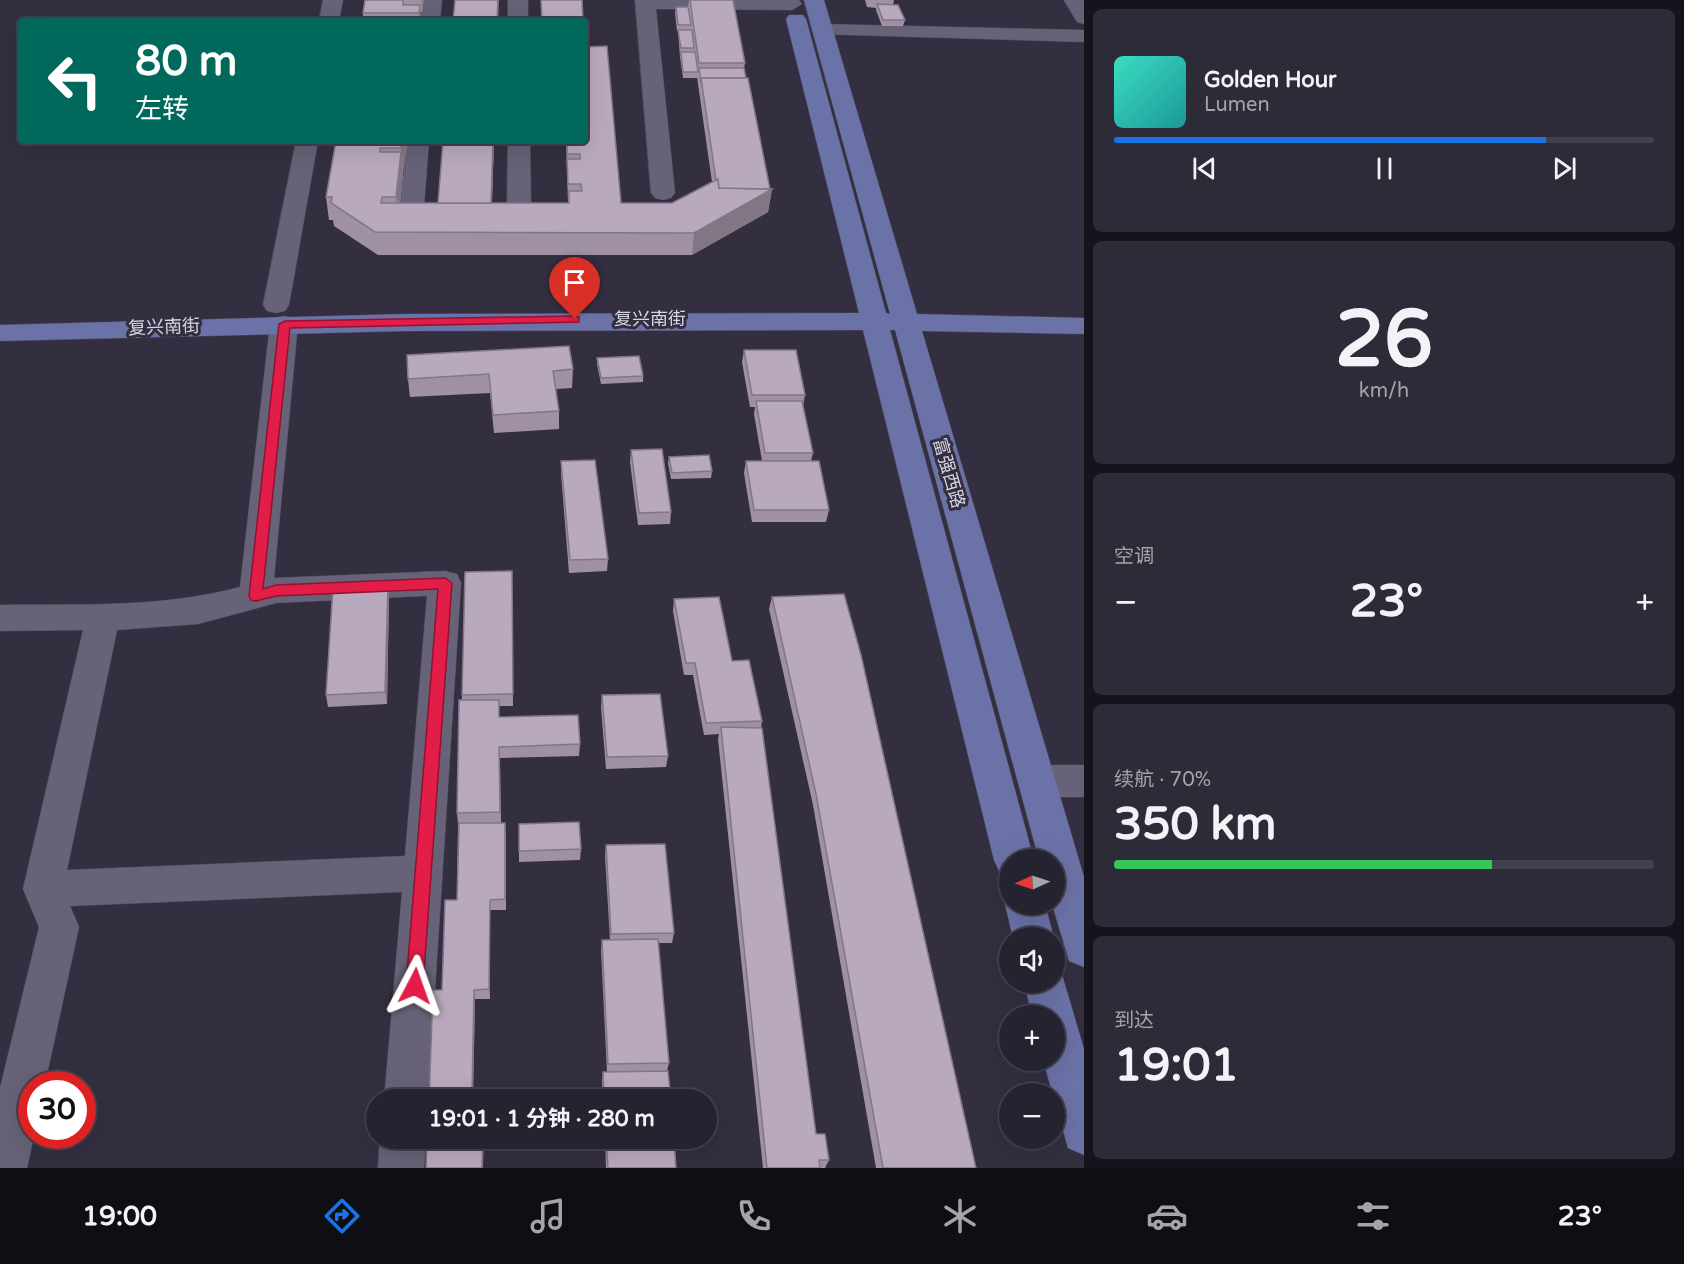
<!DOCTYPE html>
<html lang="zh">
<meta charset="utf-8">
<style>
:root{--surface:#262331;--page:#2e2b39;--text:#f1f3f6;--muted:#a4a4ab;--line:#42404d;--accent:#1a73e8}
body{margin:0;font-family:"Varela Round","Noto Sans SC",sans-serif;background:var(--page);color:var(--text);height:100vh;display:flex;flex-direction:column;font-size:22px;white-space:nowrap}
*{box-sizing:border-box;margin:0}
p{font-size:20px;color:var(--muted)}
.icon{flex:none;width:33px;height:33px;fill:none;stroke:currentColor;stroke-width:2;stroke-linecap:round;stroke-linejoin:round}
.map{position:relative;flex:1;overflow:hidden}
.panel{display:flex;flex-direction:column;gap:9px;padding:9px;background:#15131b;width:600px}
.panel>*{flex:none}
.top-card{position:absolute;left:18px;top:18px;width:570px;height:126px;border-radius:6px;box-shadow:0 6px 24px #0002,0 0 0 2px var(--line);background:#00695c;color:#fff;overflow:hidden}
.needle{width:39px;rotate:267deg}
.fabs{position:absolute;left:999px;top:849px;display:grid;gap:12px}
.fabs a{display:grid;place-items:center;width:66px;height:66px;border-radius:50%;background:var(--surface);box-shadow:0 6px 24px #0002,0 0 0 2px var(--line);font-size:30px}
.speed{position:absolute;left:18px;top:1071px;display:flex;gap:12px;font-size:30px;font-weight:700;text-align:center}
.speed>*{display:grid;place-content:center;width:78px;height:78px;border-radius:50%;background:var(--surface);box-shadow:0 6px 24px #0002,0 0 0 2px var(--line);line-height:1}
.speed .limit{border:9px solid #d22;background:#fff;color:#111}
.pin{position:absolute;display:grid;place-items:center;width:51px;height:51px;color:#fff;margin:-62px -26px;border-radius:50% 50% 50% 0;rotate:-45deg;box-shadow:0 0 6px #0007}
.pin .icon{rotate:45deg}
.me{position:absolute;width:66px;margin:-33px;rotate:4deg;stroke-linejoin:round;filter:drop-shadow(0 0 4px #0008)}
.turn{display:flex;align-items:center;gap:21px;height:126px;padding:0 18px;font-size:27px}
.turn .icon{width:78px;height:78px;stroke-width:2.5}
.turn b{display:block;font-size:42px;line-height:51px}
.big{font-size:45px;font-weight:700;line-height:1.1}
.panel .widget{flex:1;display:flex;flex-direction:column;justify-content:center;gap:9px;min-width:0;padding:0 21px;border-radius:9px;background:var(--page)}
.panel .dial{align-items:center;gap:0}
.dial b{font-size:78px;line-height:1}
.song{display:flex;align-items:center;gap:18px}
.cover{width:72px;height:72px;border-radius:9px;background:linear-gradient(135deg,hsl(170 70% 55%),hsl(180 70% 35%))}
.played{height:6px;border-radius:3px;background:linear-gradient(90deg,var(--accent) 80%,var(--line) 80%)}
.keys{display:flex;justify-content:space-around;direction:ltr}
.heat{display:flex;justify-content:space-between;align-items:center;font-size:33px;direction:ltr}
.charge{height:9px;border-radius:4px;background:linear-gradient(90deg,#34c759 70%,var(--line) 0)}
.trip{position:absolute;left:366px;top:1089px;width:351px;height:60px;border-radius:30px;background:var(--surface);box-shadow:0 6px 24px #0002,0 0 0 2px var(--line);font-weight:700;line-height:60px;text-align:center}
.tab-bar{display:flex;height:96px;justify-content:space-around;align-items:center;background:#0f0e14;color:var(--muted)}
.tab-bar .icon{width:42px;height:42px}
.tab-bar .on{color:var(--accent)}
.tab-bar b{font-size:27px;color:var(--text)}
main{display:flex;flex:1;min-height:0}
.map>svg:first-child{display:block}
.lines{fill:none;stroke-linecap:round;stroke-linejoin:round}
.minor-casing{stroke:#504b5c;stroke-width:1}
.major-casing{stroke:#504b5c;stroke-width:1}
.minor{fill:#676277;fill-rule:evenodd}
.major{fill:#6b72a7;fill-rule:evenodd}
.wall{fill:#9f91a3}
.shaded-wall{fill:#827685}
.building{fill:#b9a9be;stroke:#827685;stroke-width:1.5}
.route{fill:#e11d48;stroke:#92132f;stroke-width:1.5}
.labels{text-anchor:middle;stroke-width:6;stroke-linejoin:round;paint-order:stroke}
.street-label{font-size:18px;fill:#d7d5e1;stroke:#332f41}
</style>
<main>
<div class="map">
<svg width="1084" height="1168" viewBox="0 0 1084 1168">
<rect width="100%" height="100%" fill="#332f41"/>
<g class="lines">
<!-- minor casing -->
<g class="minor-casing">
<g id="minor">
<polygon points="323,0 343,0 339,21 319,21"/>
<polygon points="422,0 442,0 440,21 420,21"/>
<rect x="508" y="0" width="20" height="21"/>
<polygon points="635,0 799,0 802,4 792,10 656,9 675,193 671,198 663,200 655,198 651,193"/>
<polygon points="1064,0 1084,0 1084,24 1077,22"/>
<polygon points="822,24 1084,30 1084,42 815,34 812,30 815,26"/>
<polygon points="296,141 318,141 289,305 285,311 276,313 267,311 263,305"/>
<polygon points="407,141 429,141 424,206 421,211 412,213 403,211 400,206"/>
<polygon points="508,141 530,141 531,203 528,208 519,210 510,208 507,203"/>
<path d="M284 316 294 318 298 324 274 578 445 571 457 574 461 583 428 1100H384L402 892 70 906 79 927 45 1084H32V1136H34L27 1168H0V1088L39 927 23 889 83 630 0 631V605C81 604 162 608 240 587L270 324 274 318ZM427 596 405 856 67 870 117 630 198 624 276 603Z"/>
<polygon points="1037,765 1084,765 1084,797 1037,797 1024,792 1018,781 1024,770"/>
<polygon points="380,1138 426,1138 424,1168 378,1168"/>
</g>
</g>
<!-- major casing -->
<g class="major-casing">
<g id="major">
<polygon points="804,0 824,0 917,314 1084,318 1084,334 922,331 1084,877 1084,967 1069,961 1052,904 1054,904 1054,860 1039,860 895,330 890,330 1034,860 1010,860 1010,876 1000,873 994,860 863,330 406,331 0,341 0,325 406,314 859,313 786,19 789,15 803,15 806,19 886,313 890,314"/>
<polygon points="1010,894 1010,904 1045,904 1054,938 1013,938 1005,904"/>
<polygon points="1054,965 1060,968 1084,1049 1084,1155 1068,1148 1043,1060 1054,1060 1054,1016 1032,1016 1024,982 1054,982"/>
</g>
</g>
<!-- minor -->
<use href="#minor" class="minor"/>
<!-- major -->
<use href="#major" class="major"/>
</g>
<!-- wall -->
<g class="wall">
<polygon points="365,0 424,0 422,12 420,12 421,21 363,21 363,13"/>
<polygon points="689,0 733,0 745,63 744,68 770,189 772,189 768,212 692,255 378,255 334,226 333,220 329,220 326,197 336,141 407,141 406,142 407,146 403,171 403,175 400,203 438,203 443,141 494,141 492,203 568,203 566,141 585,141 621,203 672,203 712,182 697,77 697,78 683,78 680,57 678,31 677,31 675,13 676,7 688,7"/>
<polygon points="865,0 894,0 893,5 905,20 903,26 882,26 876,10 876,8 867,7"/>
<polygon points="744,350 805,395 803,406 813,453 811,461 829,510 826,522 752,522 744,473 746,461 762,461 754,414 755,407 750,407 742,362"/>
<polygon points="597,358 643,376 643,382 601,384 597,364"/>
<polygon points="573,369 572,388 556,389 559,411 559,429 494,433 490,393 410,397 408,379"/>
<polygon points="631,450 671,512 670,524 638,525 630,462"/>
<polygon points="669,457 712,471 711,478 671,479 668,463"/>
<polygon points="561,461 608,559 607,571 569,573 561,474"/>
<polygon points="512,571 513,706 499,706 499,717 580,744 579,756 500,758 501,823 505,823 506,834 506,910 490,910 490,999 475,999 473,1095 483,1095 484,1100 429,1100 442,990 457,900 458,824 457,813 462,695"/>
<polygon points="388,585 389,597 387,704 328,707 326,695"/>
<polygon points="772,597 976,1168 876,1168 813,805 769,609"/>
<polygon points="674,599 732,661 762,721 761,728 816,1134 829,1160 825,1168 763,1168 718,739 719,734 704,735 693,675 684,675 673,611"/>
<polygon points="602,695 668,756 666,767 606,769 601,707"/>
<polygon points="519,824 581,849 580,860 519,862"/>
<polygon points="606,845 674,933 672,943 658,943 669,1063 667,1071 671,1100 603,1100 602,1081 603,1072 607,1072 601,950 602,940 610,940 605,856"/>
<polygon points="605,1138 674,1138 676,1168 606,1168"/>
</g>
<!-- shaded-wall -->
<g class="shaded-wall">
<polygon points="422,0 424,0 422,12"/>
<polygon points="498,0 499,0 498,21 497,21"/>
<polygon points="420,5 421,21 420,21 419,13"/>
<polygon points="402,141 406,141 407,146 403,171 401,148"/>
<polygon points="493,141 494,141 491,226 490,208"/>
<polygon points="401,152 403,175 398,219 396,197"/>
<polygon points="772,189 768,212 692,255 694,233"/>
<polygon points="388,585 389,597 387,704 385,692"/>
<polygon points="490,900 490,999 489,989"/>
<polygon points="474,990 475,999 473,1100 472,1095"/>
<polygon points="483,1138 484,1138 483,1168 482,1168"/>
</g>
<!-- building -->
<g class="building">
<polygon points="365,0 403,0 403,5 420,5 419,13 363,13"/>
<polygon points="455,0 498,0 497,21 453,21"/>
<polygon points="541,0 582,0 583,21 542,21"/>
<polygon points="690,0 733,0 745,63 699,63"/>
<polygon points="877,4 898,5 905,20 883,20"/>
<polygon points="676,7 688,7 691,25 678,25"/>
<rect x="363" y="18" width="34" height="3"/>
<polygon points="678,30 692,30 694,48 681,48"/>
<polygon points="607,46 621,203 672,203 718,179 719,188 772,189 694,233 375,232 331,203 332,197 326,197 336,141 402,141 401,148 380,148 380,152 401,152 396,197 382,197 381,203 569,203 569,191 582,191 581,184 568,184 567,159 580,159 580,154 567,154 567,141 585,141 585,47"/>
<polygon points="681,52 695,52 698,72 683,72"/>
<polygon points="699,68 744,68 746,78 701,78 701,83"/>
<polygon points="701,78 748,78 770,189 719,188 718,179 716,180"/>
<polygon points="443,141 493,141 491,203 438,203"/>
<polygon points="569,346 573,369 553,371 559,411 493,415 489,374 408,379 407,355"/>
<polygon points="744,350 796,350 805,395 752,395"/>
<polygon points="639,356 643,376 601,378 597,358"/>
<polygon points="756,401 802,401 813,453 765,453"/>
<polygon points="662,449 671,512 639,513 631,450"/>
<polygon points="709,455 712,471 672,473 669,457"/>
<polygon points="595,460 608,559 570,560 561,461"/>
<polygon points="746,461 819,461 829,510 754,510"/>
<polygon points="512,571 513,694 462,695 465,572"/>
<polygon points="388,585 385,692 326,695 333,587"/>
<polygon points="844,594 861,655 976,1168 883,1168 816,794 772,597"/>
<polygon points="719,597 732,661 749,660 762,721 706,723 695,663 686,663 674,599"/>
<polygon points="660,694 668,756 607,757 602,695"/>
<polygon points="459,700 499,700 499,717 578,715 580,744 499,747 500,812 457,813"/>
<polygon points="721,727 762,728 816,1134 825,1134 829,1160 819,1160 820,1168 767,1168"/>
<polygon points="579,822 581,849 519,851 519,824"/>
<polygon points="459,823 505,823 505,899 490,900 489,989 474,990 472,1095 483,1095 483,1100 429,1100 433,990 442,990 445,900 457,900"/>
<polygon points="665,844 674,933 611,934 606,845"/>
<polygon points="658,939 669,1063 608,1064 602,940"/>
<polygon points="668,1071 671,1100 604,1100 603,1072"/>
<polygon points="427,1138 483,1138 482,1168 426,1168"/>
<polygon points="606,1138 674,1138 676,1168 608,1168"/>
</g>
<!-- route -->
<polygon class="route" points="575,316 579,317 579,322 290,328 263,589 276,585 445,578 452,583 423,986 421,992 415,995 409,992 406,986 438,589 276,596 256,601 251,600 249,596 279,324 285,321"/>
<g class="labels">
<!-- street labels -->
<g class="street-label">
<text x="650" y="325">复兴南街</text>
<text transform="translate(164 327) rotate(-2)" y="6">复兴南街</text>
<text transform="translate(949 473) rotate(74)" y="6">富强西路</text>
</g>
</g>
</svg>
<div class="fabs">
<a><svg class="needle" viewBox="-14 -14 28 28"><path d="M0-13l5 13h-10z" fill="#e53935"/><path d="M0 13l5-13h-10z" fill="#a4a4ab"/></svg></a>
<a><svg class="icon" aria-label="sound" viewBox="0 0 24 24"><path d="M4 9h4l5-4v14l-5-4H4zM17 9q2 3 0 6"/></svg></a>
<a>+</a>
<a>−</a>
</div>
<div class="speed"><div class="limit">30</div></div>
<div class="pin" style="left:575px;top:319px;background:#d93025"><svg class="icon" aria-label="arrive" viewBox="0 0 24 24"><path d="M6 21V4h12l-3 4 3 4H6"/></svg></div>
<svg class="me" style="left:415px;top:986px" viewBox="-20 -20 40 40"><path d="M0-17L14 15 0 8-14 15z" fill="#e11d48" stroke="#fff" stroke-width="4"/></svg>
<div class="trip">19:01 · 1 分钟 · 280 m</div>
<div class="top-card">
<div class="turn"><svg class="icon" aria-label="left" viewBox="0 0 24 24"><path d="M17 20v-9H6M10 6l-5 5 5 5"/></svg><div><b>80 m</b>左转</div></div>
</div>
</div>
<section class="panel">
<div class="widget">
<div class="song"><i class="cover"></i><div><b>Golden Hour</b><p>Lumen</p></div></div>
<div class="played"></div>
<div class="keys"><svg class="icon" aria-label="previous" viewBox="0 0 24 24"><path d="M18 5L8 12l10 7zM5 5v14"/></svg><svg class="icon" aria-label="pause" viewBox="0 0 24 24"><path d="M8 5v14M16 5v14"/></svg><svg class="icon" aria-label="next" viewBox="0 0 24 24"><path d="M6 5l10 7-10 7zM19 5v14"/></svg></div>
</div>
<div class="widget dial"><b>26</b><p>km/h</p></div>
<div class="widget"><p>空调</p>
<div class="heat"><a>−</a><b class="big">23°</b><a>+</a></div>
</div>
<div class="widget"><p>续航 · 70%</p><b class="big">350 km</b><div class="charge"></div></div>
<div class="widget"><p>到达</p><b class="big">19:01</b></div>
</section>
</main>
<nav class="tab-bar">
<b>19:00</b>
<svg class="icon on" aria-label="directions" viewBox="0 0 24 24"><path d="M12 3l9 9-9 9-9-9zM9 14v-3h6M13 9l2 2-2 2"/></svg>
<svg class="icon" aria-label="music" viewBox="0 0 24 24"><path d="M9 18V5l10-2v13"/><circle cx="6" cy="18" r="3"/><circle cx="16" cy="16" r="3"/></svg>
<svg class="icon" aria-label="phone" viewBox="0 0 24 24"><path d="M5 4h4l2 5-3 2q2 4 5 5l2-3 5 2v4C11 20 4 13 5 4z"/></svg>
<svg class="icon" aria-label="climate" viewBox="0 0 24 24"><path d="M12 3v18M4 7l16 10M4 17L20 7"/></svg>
<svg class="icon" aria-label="car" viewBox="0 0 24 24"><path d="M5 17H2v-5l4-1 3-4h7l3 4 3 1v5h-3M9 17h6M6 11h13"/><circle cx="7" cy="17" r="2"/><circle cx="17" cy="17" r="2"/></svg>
<svg class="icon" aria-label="filters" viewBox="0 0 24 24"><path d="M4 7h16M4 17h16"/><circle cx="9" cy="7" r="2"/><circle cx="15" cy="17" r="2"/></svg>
<b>23°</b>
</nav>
